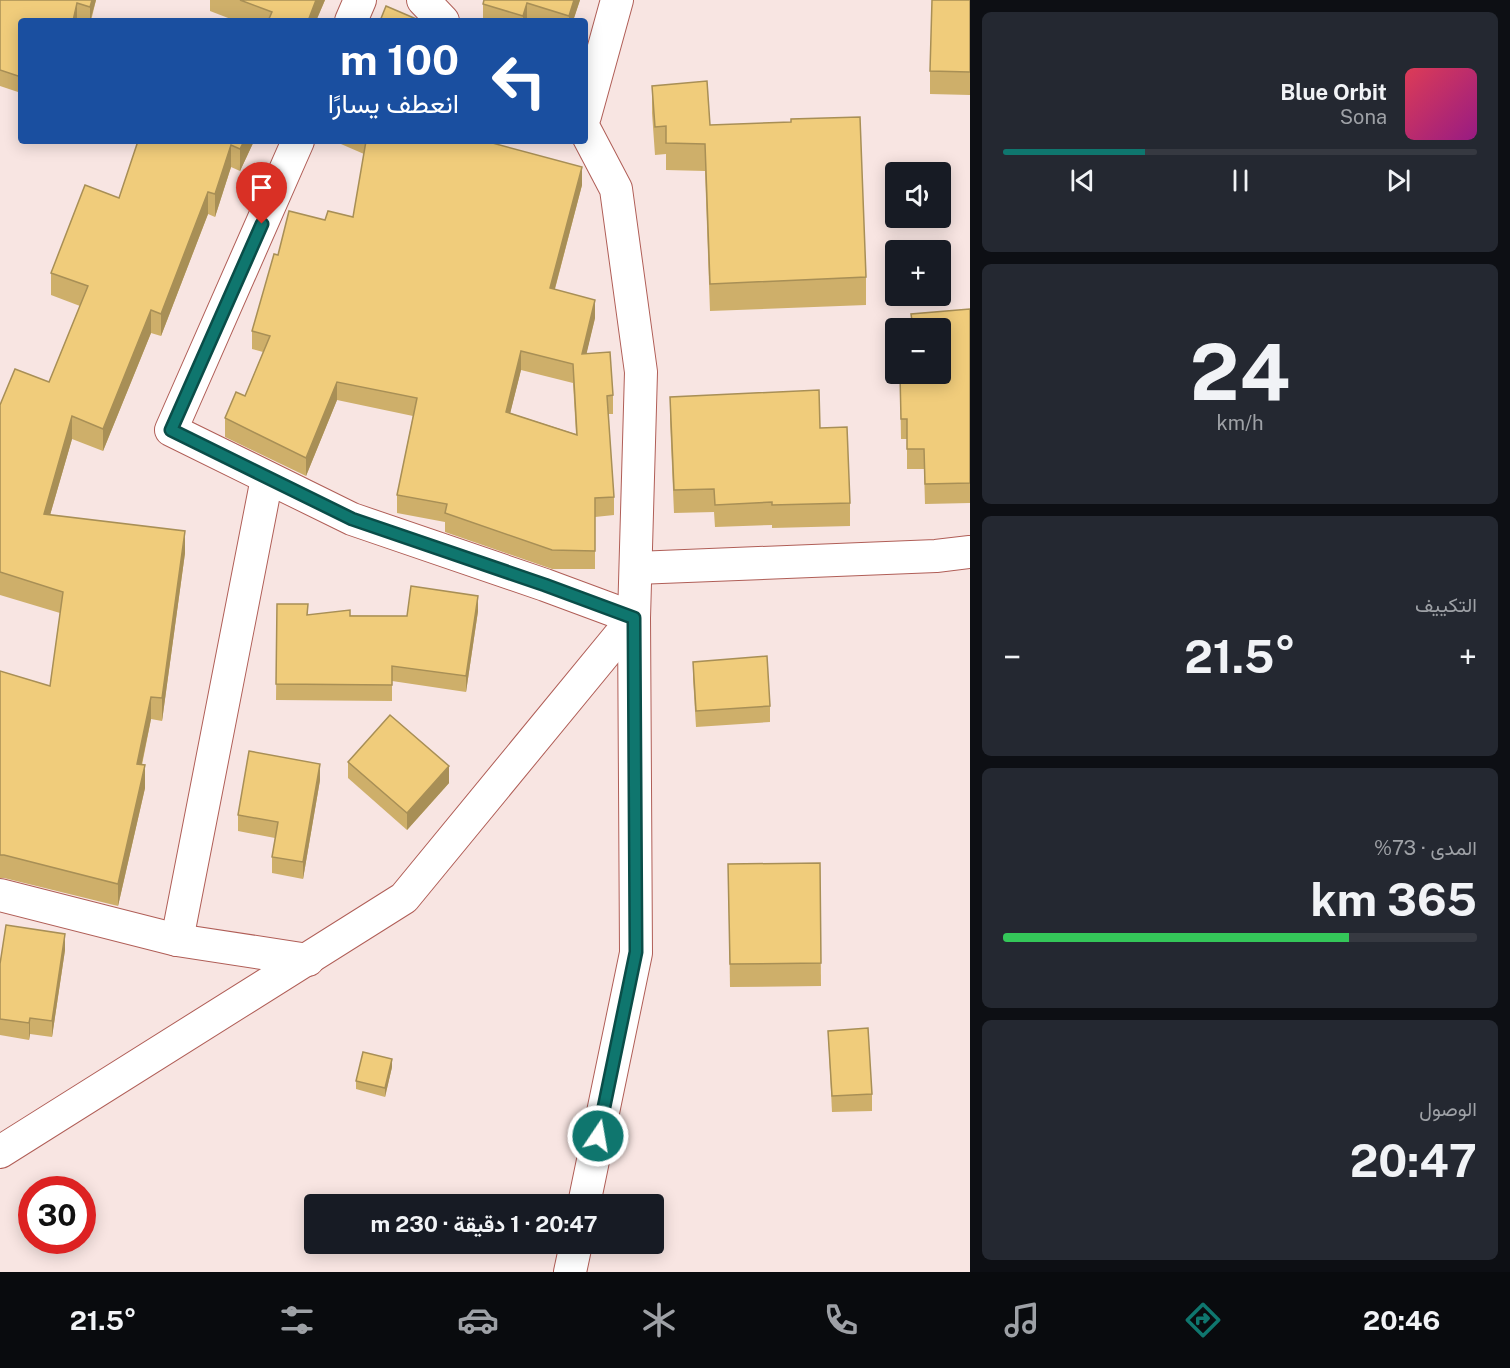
<!DOCTYPE html>
<html lang="ar">
<meta charset="utf-8">
<style>
:root{--surface:#171b24;--page:#242831;--text:#f1f3f6;--muted:#9ea1a6;--line:#363941;--accent:#0f766e}
body{margin:0;font-family:"Public Sans",Vazirmatn,sans-serif;background:var(--page);color:var(--text);direction:rtl;height:100vh;display:flex;flex-direction:column;font-size:22px;white-space:nowrap}
*{box-sizing:border-box;margin:0}
p{font-size:20px;color:var(--muted)}
.icon{flex:none;width:33px;height:33px;fill:none;stroke:currentColor;stroke-width:2;stroke-linecap:round;stroke-linejoin:round}
.map{position:relative;flex:1;overflow:hidden;direction:ltr}
.panel{display:flex;flex-direction:column;gap:12px;padding:12px;background:#0d0f14;width:540px}
.panel>*{flex:none}
.top-card{position:absolute;left:18px;top:18px;width:570px;height:126px;border-radius:6px;box-shadow:0 3px 15px #0003;direction:rtl;background:#1a4fa0;color:#fff;overflow:hidden}
.controls{position:absolute;left:885px;top:162px;display:grid;gap:12px}
.controls a{display:grid;place-items:center;width:66px;height:66px;border-radius:6px;background:var(--surface);box-shadow:0 3px 15px #0003;font-size:30px}
.speed{position:absolute;left:18px;top:1176px;display:flex;gap:12px;font-size:30px;font-weight:700;text-align:center}
.speed>*{display:grid;place-content:center;width:78px;height:78px;border-radius:50%;background:var(--surface);box-shadow:0 3px 15px #0003;line-height:1}
.speed .limit{border:9px solid #d22;background:#fff;color:#111}
.pin{position:absolute;display:grid;place-items:center;width:51px;height:51px;color:#fff;margin:-62px -26px;border-radius:50% 50% 50% 0;rotate:-45deg;box-shadow:0 0 6px #0007}
.pin .icon{rotate:45deg}
.me{position:absolute;width:66px;margin:-33px;rotate:12deg;stroke-linejoin:round;filter:drop-shadow(0 0 4px #0008)}
.turn{display:flex;align-items:center;gap:21px;height:126px;padding:0 30px;font-size:27px}
.turn .icon{width:78px;height:78px;stroke-width:2.5}
.turn b{display:block;font-size:42px;line-height:51px}
.big{font-size:45px;font-weight:700;line-height:1.1}
.panel .card{flex:1;display:flex;flex-direction:column;justify-content:center;gap:9px;min-width:0;padding:0 21px;border-radius:9px;background:var(--page)}
.panel .dial{align-items:center;gap:0}
.dial b{font-size:78px;line-height:1}
.song{display:flex;align-items:center;gap:18px}
.cover{width:72px;height:72px;border-radius:9px;background:linear-gradient(135deg,hsl(350 70% 55%),hsl(310 70% 35%))}
.played{height:6px;border-radius:3px;background:linear-gradient(90deg,var(--accent) 30%,var(--line) 30%)}
.keys{display:flex;justify-content:space-around;direction:ltr}
.heat{display:flex;justify-content:space-between;align-items:center;font-size:33px;direction:ltr}
.charge{height:9px;border-radius:4px;background:linear-gradient(90deg,#34c759 73%,var(--line) 0)}
.trip{position:absolute;left:304px;top:1194px;width:360px;height:60px;border-radius:6px;background:var(--surface);box-shadow:0 3px 15px #0003;font-weight:700;line-height:60px;text-align:center;direction:rtl}
.dock{display:flex;height:96px;justify-content:space-around;align-items:center;background:#090b0e;color:var(--muted)}
.dock .icon{width:42px;height:42px}
.dock .on{color:var(--accent)}
.dock b{font-size:27px;color:var(--text)}
main{display:flex;flex:1;min-height:0}
.map>svg:first-child{display:block}
.lines{fill:none;stroke-linecap:round;stroke-linejoin:round}
.minor-casing{stroke:#b05e57;stroke-width:34}
.minor{stroke:#fff;stroke-width:32}
.wall{fill:#ceaf6a;fill-rule:evenodd}
.shaded-wall{fill:#a88f56}
.building{fill:#f0cc7b;stroke:#a88f56;stroke-width:1.5;fill-rule:evenodd}
.route-casing{stroke:#0a4d48;stroke-width:15}
.route{stroke:#0f766e;stroke-width:10}
</style>
<main>
<section class="panel">
<div class="card">
<div class="song"><i class="cover"></i><div><b>Blue Orbit</b><p>Sona</p></div></div>
<div class="played"></div>
<div class="keys"><svg class="icon" aria-label="previous" viewBox="0 0 24 24"><path d="M18 5L8 12l10 7zM5 5v14"/></svg><svg class="icon" aria-label="pause" viewBox="0 0 24 24"><path d="M8 5v14M16 5v14"/></svg><svg class="icon" aria-label="next" viewBox="0 0 24 24"><path d="M6 5l10 7-10 7zM19 5v14"/></svg></div>
</div>
<div class="card dial"><b>24</b><p>km/h</p></div>
<div class="card"><p>التكييف</p>
<div class="heat"><a>−</a><b class="big">21.5°</b><a>+</a></div>
</div>
<div class="card"><p>المدى · 73%</p><b class="big">365 km</b><div class="charge"></div></div>
<div class="card"><p>الوصول</p><b class="big">20:47</b></div>
</section>
<div class="map">
<svg width="970" height="1272" viewBox="0 0 970 1272">
<rect width="100%" height="100%" fill="#f8e5e2"/>
<g class="lines">
<!-- minor casing -->
<g class="minor-casing">
<g id="minor">
<polyline points="423,0 443,21"/>
<polyline points="351,21 360,0"/>
<polyline points="585,116 617,0"/>
<polyline points="298,141 171,430 352,519 545,585 634,618"/>
<polyline points="636,568 936,556 970,552"/>
<polyline points="0,895 177,940 308,960"/>
<polyline points="177,940 267,478"/>
<polyline points="0,1152 404,898 634,618"/>
<polyline points="584,1204 636,953 634,618 641,372 616,189 585,130"/>
<polyline points="570,1272 576,1244"/>
</g>
</g>
<!-- minor -->
<use href="#minor" class="minor"/>
</g>
<!-- wall -->
<g class="wall">
<polygon points="0,0 96,0 91,21 82,21 77,20 77,21 21,21 21,93 0,86"/>
<polygon points="210,0 325,0 316,21 236,21 210,11"/>
<polygon points="484,0 580,0 573,21 483,21 483,4"/>
<polygon points="970,0 970,95 930,94 930,71"/>
<polygon points="652,86 710,125 866,277 866,305 710,311 705,171 666,170 666,154 655,155 652,113"/>
<polygon points="138,141 254,141 240,171 231,167 215,217 208,214 161,336 151,333 103,451 72,439 50,515 185,553 162,721 151,719 142,765 145,788 118,906 4,878 0,878 0,671 50,686 60,613 0,595 0,405 49,382 80,306 51,295 51,273 119,198"/>
<path d="M334 141H485L582 185 555 289 595 318 586 354 613 395V414H608L614 497V515L595 517V569H552L445 532V522L397 513V495L413 416 337 400 306 476 225 437V418L245 396 263 352 252 349V331L278 255 325 220 353 217 364 154ZM521 370 573 383 576 434 510 413Z"/>
<polygon points="970,309 970,503 925,504 924,469 907,469 907,439 901,439 900,374 940,328 911,328 911,314"/>
<polygon points="670,397 820,428 850,503 850,526 772,528 772,525 715,527 714,512 674,513 670,420"/>
<polygon points="277,604 308,615 407,616 478,611 466,692 392,681 392,701 276,700"/>
<polygon points="693,662 770,706 770,722 696,727 693,678"/>
<polygon points="348,762 449,783 407,830 348,778"/>
<polygon points="320,780 303,879 272,873 272,857 275,838 238,831 238,815"/>
<polygon points="820,863 821,986 730,987 728,864"/>
<polygon points="65,950 52,1037 30,1034 29,1040 0,1035 0,964"/>
<polygon points="828,1031 872,1094 872,1111 832,1112"/>
<polygon points="392,1067 385,1097 356,1089 356,1081"/>
</g>
<!-- shaded-wall -->
<g class="shaded-wall">
<polygon points="92,0 96,0 90,21 90,7"/>
<polygon points="316,0 325,0 316,21 308,21"/>
<polygon points="574,0 580,0 573,21 569,21 569,16"/>
<polygon points="77,3 77,21 73,21"/>
<polygon points="527,3 527,21 523,21 523,16"/>
<polygon points="244,141 254,141 240,171 240,149"/>
<polygon points="231,145 231,167 215,217 215,194"/>
<polygon points="582,167 582,185 550,307 550,288"/>
<polygon points="208,192 208,214 161,336 161,314"/>
<polygon points="595,300 595,318 582,373 582,354"/>
<polygon points="151,310 151,333 103,451 103,429"/>
<polygon points="521,351 521,370 506,430 506,412"/>
<polygon points="337,382 337,400 306,476 306,458"/>
<polygon points="72,416 72,439 44,536 44,514"/>
<polygon points="185,531 185,553 162,721 162,698"/>
<polygon points="478,596 478,611 466,692 466,676"/>
<polygon points="151,697 151,719 137,786 137,764"/>
<polygon points="320,764 320,780 303,879 303,862"/>
<polygon points="145,765 145,788 118,906 118,884"/>
<polygon points="449,766 449,783 407,830 407,813"/>
<polygon points="65,934 65,950 52,1037 52,1021"/>
<polygon points="30,1018 30,1034 29,1040 29,1023"/>
<polygon points="392,1059 392,1067 385,1097 385,1088"/>
</g>
<!-- building -->
<g class="building">
<polygon points="0,0 92,0 90,7 77,3 73,21 21,21 21,77 0,70"/>
<polygon points="240,0 316,0 308,21 268,21 272,12"/>
<polygon points="484,0 574,0 569,16 527,3 523,16 483,4"/>
<polygon points="932,0 970,0 970,72 930,71"/>
<polygon points="386,6 421,21 380,21"/>
<polygon points="707,81 710,125 791,122 791,119 860,117 866,277 710,284 705,144 666,143 666,126 655,127 652,86"/>
<polygon points="138,141 244,141 240,149 231,145 215,194 208,192 161,314 151,310 103,429 72,416 44,514 185,531 162,698 151,697 137,764 145,765 118,884 4,855 0,855 0,671 50,686 63,592 0,572 0,405 15,369 49,382 88,286 51,273 85,185 119,198"/>
<path d="M366 141H485L582 167 550 288 595 300 582 354 610 352 613 395 607 396 614 497 595 498V551L552 550 445 513 447 504 397 495 417 398 337 382 306 458 225 418 236 392 245 396 270 336 252 331 274 254 278 255 289 211 325 220 328 211 353 217ZM521 351 573 364 577 435 506 412Z"/>
<polygon points="970,309 970,483 925,484 924,449 907,449 907,419 901,419 900,374 940,374 940,328 913,328 911,314"/>
<polygon points="819,390 820,428 847,427 850,503 772,505 772,502 715,505 714,489 674,490 670,397"/>
<polygon points="411,586 478,596 466,676 392,666 392,685 276,684 277,604 308,604 307,615 350,610 350,616 407,616"/>
<polygon points="767,656 770,706 696,711 693,662"/>
<polygon points="390,715 449,766 407,813 348,762"/>
<polygon points="249,751 320,764 303,862 272,857 278,822 238,815"/>
<polygon points="820,863 821,963 730,964 728,864"/>
<polygon points="6,925 65,934 52,1021 30,1018 29,1023 0,1019 0,964"/>
<polygon points="868,1028 872,1094 832,1096 828,1031"/>
<polygon points="363,1052 392,1059 385,1088 356,1081"/>
</g>
<g class="lines">
<!-- route casing -->
<g class="route-casing">
<polyline id="route" points="262,224 171,430 352,519 545,585 634,618 636,952 598,1136"/>
</g>
<!-- route -->
<use href="#route" class="route"/>
</g>
</svg>
<div class="controls">
<a><svg class="icon" aria-label="sound" viewBox="0 0 24 24"><path d="M4 9h4l5-4v14l-5-4H4zM17 9q2 3 0 6"/></svg></a>
<a>+</a>
<a>−</a>
</div>
<div class="speed"><div class="limit">30</div></div>
<div class="pin" style="left:262px;top:224px;background:#d93025"><svg class="icon" aria-label="arrive" viewBox="0 0 24 24"><path d="M6 21V4h12l-3 4 3 4H6"/></svg></div>
<svg class="me" style="left:598px;top:1136px" viewBox="-20 -20 40 40"><circle r="17" fill="#0f766e" stroke="#fff" stroke-width="3"/><path d="M0-11L8 9 0 5-8 9z" fill="#fff"/></svg>
<div class="trip">20:47 · 1 دقيقة · 230 m</div>
<div class="top-card">
<div class="turn"><svg class="icon" aria-label="left" viewBox="0 0 24 24"><path d="M17 20v-9H6M10 6l-5 5 5 5"/></svg><div><b>100 m</b>انعطف يسارًا</div></div>
</div>
</div>
</main>
<nav class="dock">
<b>20:46</b>
<svg class="icon on" aria-label="directions" viewBox="0 0 24 24"><path d="M12 3l9 9-9 9-9-9zM9 14v-3h6M13 9l2 2-2 2"/></svg>
<svg class="icon" aria-label="music" viewBox="0 0 24 24"><path d="M9 18V5l10-2v13"/><circle cx="6" cy="18" r="3"/><circle cx="16" cy="16" r="3"/></svg>
<svg class="icon" aria-label="phone" viewBox="0 0 24 24"><path d="M5 4h4l2 5-3 2q2 4 5 5l2-3 5 2v4C11 20 4 13 5 4z"/></svg>
<svg class="icon" aria-label="climate" viewBox="0 0 24 24"><path d="M12 3v18M4 7l16 10M4 17L20 7"/></svg>
<svg class="icon" aria-label="car" viewBox="0 0 24 24"><path d="M5 17H2v-5l4-1 3-4h7l3 4 3 1v5h-3M9 17h6M6 11h13"/><circle cx="7" cy="17" r="2"/><circle cx="17" cy="17" r="2"/></svg>
<svg class="icon" aria-label="filters" viewBox="0 0 24 24"><path d="M4 7h16M4 17h16"/><circle cx="9" cy="7" r="2"/><circle cx="15" cy="17" r="2"/></svg>
<b>21.5°</b>
</nav>
